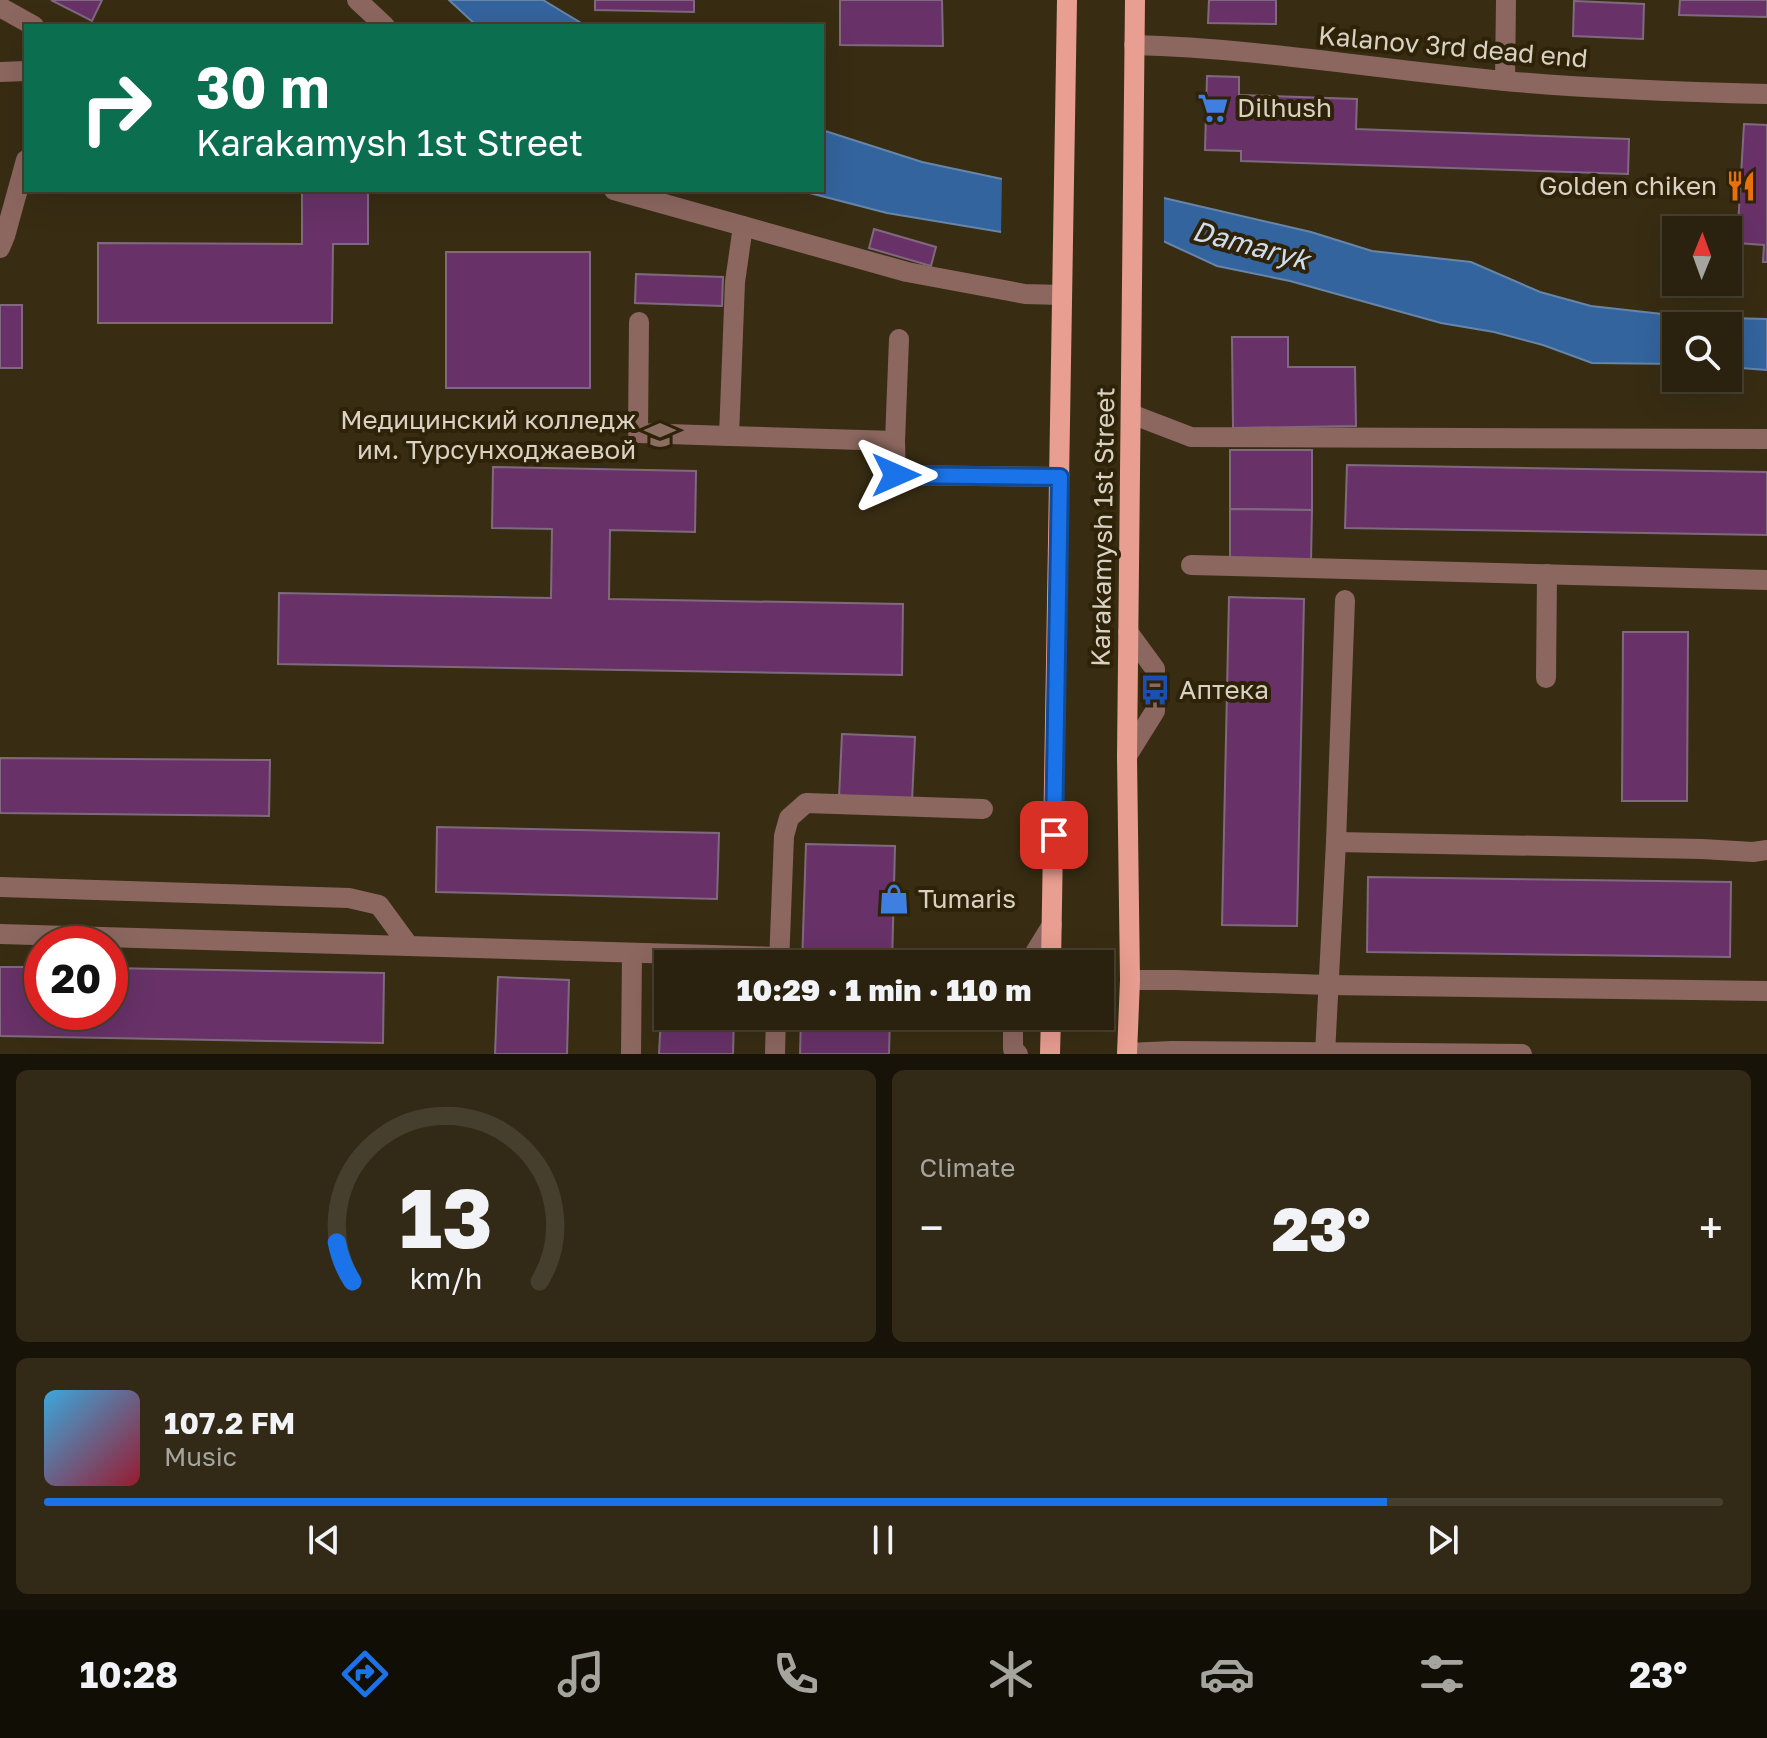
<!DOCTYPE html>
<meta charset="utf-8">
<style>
:root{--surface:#2a220e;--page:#322a17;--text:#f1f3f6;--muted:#a5a49e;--line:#463f2e;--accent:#1a73e8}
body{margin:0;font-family:"Golos Text",sans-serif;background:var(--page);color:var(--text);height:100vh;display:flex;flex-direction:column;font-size:30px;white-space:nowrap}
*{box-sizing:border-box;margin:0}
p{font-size:26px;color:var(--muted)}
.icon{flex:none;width:44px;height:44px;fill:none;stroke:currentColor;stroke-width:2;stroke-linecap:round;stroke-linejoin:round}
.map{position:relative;height:1054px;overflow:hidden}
.sheet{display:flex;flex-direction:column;gap:16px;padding:16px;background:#171308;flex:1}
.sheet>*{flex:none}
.hud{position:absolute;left:24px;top:24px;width:800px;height:168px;border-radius:0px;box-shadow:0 8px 32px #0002,0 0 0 2px var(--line);background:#0b6e4f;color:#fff;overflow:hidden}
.needle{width:52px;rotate:1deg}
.buttons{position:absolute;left:1662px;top:216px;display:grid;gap:16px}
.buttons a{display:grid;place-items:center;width:80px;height:80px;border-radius:0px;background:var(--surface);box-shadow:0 8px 32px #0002,0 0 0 2px var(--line);font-size:40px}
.speed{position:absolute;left:24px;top:926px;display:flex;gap:16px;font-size:40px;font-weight:700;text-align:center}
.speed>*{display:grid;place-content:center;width:104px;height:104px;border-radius:50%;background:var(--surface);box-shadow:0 8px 32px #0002,0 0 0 2px var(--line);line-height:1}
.speed .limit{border:12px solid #d22;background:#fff;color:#111}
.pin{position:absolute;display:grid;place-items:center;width:68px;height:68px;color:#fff;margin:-34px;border-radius:16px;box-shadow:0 4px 12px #0006}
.me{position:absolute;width:88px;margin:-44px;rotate:90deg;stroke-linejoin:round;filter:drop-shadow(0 0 6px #0008)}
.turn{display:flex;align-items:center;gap:28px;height:168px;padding:0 40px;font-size:36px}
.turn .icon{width:104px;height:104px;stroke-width:2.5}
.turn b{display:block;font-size:56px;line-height:68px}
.big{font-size:60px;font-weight:800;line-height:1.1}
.sheet .card{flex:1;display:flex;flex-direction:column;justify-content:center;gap:12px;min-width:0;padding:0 28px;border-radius:12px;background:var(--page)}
.sheet .dial{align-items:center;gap:0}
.dial svg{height:208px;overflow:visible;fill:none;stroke:var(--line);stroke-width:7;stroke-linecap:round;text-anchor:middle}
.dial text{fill:var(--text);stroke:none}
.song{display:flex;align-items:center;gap:24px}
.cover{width:96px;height:96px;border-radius:12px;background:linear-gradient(135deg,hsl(200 70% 55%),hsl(350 70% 35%))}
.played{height:8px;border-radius:4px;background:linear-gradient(90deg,var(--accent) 80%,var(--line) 80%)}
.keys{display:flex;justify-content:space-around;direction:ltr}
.heat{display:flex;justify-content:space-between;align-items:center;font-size:44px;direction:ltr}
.sheet .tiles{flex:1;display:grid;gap:16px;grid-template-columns:1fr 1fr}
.card:last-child{grid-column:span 2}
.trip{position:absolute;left:654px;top:950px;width:460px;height:80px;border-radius:0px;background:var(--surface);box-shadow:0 8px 32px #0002,0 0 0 2px var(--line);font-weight:800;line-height:80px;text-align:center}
.tab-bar{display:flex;height:128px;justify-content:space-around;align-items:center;background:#110e06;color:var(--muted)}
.tab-bar .icon{width:56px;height:56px}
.tab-bar .on{color:var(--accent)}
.tab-bar b{font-size:36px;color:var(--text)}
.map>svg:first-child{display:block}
.water{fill:#34649e;stroke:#6685a9;stroke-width:2}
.pier{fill:#382d13}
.building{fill:#683268;stroke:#80697f;stroke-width:2}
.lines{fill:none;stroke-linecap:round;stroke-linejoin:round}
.minor{stroke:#8c6760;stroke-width:20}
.major{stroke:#e89e90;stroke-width:20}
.route-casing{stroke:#114b97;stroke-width:20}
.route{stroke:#1a73e8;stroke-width:14}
.labels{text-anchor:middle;stroke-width:8;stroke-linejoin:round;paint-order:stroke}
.street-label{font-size:26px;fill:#d9d2c3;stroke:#2e2309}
.poi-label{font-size:26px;fill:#d9d2c3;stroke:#2e2309;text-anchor:start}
.water-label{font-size:28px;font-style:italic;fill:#cfdced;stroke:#2e2309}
</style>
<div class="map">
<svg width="1767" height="1054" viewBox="0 0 1767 1054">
<rect width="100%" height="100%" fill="#382d13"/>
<!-- water -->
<g class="water">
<polygon points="449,0 543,0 586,26 477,26"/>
<polygon points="822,130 922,162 1002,179 1164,198 1311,232 1372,251 1471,262 1540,292 1591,306 1689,317 1767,319 1767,370 1728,367 1728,326 1676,326 1676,364 1592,363 1543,345 1494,332 1441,323 1290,281 1217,266 1163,241 1001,232 887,213 798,190 822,190"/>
</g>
<!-- pier -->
<polygon class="pier" points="1002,175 1164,194 1164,246 1001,236"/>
<!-- building -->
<g class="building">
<polygon points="51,0 102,0 92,21"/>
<polygon points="595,0 694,0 694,12 595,10"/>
<polygon points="840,0 942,0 943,46 840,45"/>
<polygon points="1209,0 1276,0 1276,24 1208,23"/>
<polygon points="1680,0 1767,0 1767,17 1679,15"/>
<polygon points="1574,1 1644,4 1643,39 1573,36"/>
<polygon points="1207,76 1239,77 1239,95 1357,99 1356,129 1629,139 1628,174 1241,161 1241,151 1205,150"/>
<polygon points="1744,124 1767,125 1767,262 1763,262 1764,245 1737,243"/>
<polygon points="302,190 368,190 368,244 333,244 332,323 98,323 98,243 302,244"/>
<polygon points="874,229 936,247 931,266 869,248"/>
<rect x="446" y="252" width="144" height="136"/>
<polygon points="636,274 723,277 722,306 635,303"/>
<rect x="0" y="305" width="22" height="63"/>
<polygon points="1232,337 1288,337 1288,367 1355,367 1356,426 1233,428"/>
<polygon points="1230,450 1312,450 1312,510 1230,509"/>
<polygon points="1347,465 1767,472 1767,535 1345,528"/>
<polygon points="493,467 696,471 695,532 610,530 609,599 903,604 902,675 278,664 279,593 551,598 552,529 492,528"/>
<polygon points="1230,509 1312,510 1311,561 1230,560"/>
<polygon points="1229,597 1304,599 1297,926 1222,925"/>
<polygon points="1623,632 1688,632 1687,801 1622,801"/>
<polygon points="842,734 915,737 912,802 839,798"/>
<polygon points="0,758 270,760 269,816 0,813"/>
<polygon points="437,827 719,833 717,899 436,892"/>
<polygon points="806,844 895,846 892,964 802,964"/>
<polygon points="1368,877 1731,882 1730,957 1367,952"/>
<polygon points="0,967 42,967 42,1012 110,1012 110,968 384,973 383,1043 0,1036"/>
<polygon points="498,977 569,980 567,1054 495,1054"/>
<polygon points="663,978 668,978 668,1016 734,1016 733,1054 659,1054"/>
<polygon points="801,1016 890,1016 889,1054 800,1054"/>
</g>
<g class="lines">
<!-- minor -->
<g class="minor">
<polyline points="357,0 385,26"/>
<polyline points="0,7 34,26"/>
<path d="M1134 45C1258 48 1381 70 1505 81 1592 89 1680 92 1767 94"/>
<polyline points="0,72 26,71"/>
<polyline points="1505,81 1506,0"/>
<polyline points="614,190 907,272 1025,294 1062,295"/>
<polyline points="0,248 5,236 26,160"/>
<polyline points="639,322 638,433 729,436 735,282 743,226"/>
<polyline points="1131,414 1191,437 1767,439"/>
<polyline points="729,436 895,441 896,475 1060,477"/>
<polyline points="895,441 899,339"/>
<polyline points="1191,565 1767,580"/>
<polyline points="1546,678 1547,574"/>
<polyline points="1127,756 1155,711 1155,669 1128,632"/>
<polyline points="1336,842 1345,600"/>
<polyline points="0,887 349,898 379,905 409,946"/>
<polyline points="0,934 779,957"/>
<polyline points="779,964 784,836 789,818 806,803 983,809"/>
<polyline points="1028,964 1052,925"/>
<polyline points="1130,980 1175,980 1328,985 1767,991"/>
<polyline points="1013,1016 1013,1049 1018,1054"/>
<polyline points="1127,1053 1172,1051 1522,1054"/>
<polyline points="631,1054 632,954"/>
<polyline points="775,1054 776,1016"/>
<polyline points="1325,1054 1336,842 1702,849 1753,852 1767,850"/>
</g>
<!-- major -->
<g class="major">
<polyline points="1051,964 1067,0"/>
<polyline points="1050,1054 1051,1016"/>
<polyline points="1127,1054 1130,980 1127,756 1135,0"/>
</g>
</g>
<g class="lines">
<!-- route casing -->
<g class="route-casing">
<polyline id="route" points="896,475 1060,477 1054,835"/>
</g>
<!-- route -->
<use href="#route" class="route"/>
</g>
<!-- icons -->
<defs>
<g id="supermarket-bare" transform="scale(2.4)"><path d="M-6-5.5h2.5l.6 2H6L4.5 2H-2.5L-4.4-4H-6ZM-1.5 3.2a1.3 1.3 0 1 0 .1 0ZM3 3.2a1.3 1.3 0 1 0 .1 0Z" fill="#3f7fe0" stroke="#2e2309" stroke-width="2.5" paint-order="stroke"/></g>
<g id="restaurant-bare" transform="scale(2.4)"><path d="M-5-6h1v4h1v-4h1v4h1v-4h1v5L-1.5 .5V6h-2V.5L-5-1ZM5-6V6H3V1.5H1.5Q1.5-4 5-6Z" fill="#e8710a" stroke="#2e2309" stroke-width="2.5" paint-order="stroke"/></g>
<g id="university-bare" transform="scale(2.4)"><path d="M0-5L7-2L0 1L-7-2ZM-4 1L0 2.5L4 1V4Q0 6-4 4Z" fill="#8d6e63" stroke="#2e2309" stroke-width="2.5" paint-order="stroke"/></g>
<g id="bus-bare" transform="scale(2.4)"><path d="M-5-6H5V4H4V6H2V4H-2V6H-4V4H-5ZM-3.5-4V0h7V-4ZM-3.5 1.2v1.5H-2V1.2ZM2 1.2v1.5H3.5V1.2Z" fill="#1a4fb4" stroke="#2e2309" stroke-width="2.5" paint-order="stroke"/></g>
<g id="shop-bare" transform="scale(2.4)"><path d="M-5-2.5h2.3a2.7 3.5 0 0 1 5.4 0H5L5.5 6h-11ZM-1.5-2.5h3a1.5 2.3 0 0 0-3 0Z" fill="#3f7fe0" stroke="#2e2309" stroke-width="2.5" paint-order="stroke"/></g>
</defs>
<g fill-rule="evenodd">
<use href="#supermarket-bare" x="1213" y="108"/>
<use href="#restaurant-bare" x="1741" y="186"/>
<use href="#university-bare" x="660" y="435"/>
<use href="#bus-bare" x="1155" y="690"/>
<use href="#shop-bare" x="894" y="899"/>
</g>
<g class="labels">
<!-- street labels -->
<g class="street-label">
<text transform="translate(1453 47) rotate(5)" y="9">Kalanov 3rd dead end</text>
<text transform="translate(1103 527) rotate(-89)" y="9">Karakamysh 1st Street</text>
</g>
<!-- poi labels -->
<g class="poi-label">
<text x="1237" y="117">Dilhush</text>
<text x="1717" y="195" text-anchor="end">Golden chiken</text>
<text x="636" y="429" text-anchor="end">Медицинский колледж<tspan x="636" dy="30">им. Турсунходжаевой</tspan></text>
<text x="1179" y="699">Аптека</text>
<text x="918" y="908">Tumaris</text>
</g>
<!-- water labels -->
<g class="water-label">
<text transform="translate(1251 245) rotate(15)" y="10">Damaryk</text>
</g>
</g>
</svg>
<div class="buttons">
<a><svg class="needle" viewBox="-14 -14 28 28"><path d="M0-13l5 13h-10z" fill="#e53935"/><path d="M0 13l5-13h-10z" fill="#a5a49e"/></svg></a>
<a><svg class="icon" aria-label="search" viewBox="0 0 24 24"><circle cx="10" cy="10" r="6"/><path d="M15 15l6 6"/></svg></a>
</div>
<div class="speed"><div class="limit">20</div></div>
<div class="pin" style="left:1054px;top:835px;background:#d93025"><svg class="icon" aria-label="arrive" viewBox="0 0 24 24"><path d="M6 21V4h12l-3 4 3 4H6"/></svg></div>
<svg class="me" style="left:896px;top:475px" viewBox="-20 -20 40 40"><path d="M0-17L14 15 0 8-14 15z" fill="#1a73e8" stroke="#fff" stroke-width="4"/></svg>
<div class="trip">10:29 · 1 min · 110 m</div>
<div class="hud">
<div class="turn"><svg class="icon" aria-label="right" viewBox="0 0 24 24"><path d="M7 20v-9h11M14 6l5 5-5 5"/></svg><div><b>30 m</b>Karakamysh 1st Street</div></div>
</div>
</div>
<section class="sheet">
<div class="tiles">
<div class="card dial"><svg viewBox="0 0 100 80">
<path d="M14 69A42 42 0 1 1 86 69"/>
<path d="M14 69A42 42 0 0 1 8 54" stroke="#1a73e8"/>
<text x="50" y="56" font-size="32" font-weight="700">13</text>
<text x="50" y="72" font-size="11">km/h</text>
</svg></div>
<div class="card"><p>Climate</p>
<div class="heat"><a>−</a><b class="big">23°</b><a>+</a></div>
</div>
<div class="card">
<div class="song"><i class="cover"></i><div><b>107.2 FM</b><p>Music</p></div></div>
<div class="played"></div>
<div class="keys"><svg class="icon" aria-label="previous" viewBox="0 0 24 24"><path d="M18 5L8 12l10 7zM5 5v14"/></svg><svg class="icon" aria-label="pause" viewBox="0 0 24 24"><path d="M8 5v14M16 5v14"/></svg><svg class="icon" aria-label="next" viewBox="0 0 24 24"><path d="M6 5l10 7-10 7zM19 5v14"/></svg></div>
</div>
</div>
</section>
<nav class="tab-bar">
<b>10:28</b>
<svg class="icon on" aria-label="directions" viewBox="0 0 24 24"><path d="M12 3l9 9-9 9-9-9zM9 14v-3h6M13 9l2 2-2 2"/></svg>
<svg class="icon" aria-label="music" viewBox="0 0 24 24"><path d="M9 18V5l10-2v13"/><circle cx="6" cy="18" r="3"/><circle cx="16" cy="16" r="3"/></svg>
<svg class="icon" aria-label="phone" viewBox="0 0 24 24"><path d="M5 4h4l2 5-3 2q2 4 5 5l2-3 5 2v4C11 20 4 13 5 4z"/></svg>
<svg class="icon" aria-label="climate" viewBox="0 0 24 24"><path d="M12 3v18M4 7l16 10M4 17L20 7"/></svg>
<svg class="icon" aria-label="car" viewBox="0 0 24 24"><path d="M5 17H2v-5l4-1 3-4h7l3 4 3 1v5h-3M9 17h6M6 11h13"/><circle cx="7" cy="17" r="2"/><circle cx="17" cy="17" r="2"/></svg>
<svg class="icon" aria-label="filters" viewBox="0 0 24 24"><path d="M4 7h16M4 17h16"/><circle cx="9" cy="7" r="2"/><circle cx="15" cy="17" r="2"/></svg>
<b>23°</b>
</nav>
